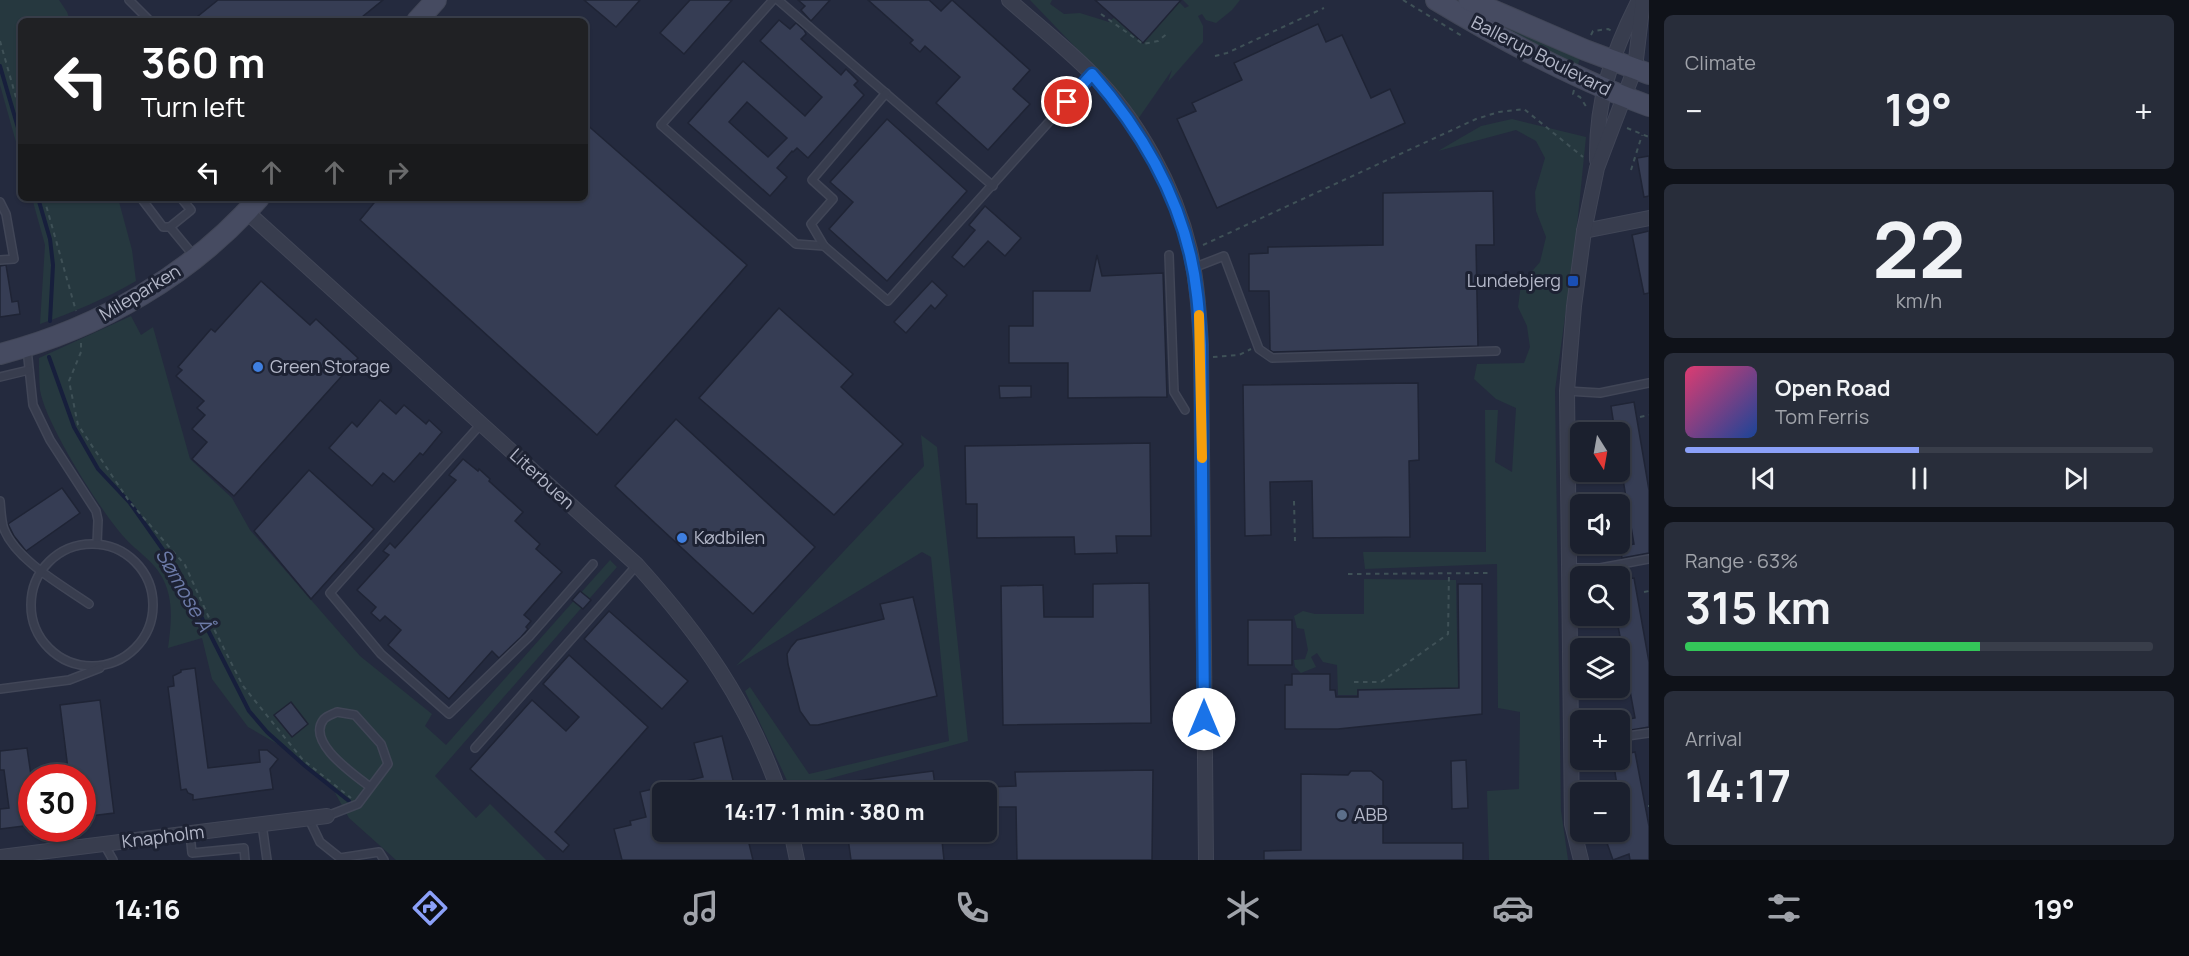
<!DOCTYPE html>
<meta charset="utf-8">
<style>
:root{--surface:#1b202e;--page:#282d3a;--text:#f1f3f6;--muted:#a0a3aa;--line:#393e4a;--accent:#8ba0f8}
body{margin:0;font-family:Manrope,sans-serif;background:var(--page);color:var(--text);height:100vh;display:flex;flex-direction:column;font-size:22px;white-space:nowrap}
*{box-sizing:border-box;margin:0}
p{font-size:20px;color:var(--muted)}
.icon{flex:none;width:33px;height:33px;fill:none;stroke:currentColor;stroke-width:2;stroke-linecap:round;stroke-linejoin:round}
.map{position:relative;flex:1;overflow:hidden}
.drawer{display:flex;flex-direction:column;gap:15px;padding:15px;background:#0f1219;width:540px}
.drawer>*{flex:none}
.hud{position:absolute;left:18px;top:18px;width:570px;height:183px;border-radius:9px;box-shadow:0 2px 4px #0004,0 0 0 2px var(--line);background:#202124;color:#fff;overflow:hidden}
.needle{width:39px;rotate:169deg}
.tools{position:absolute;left:1570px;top:422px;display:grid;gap:12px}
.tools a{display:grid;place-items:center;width:60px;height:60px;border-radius:9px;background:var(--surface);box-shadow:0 2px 4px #0004,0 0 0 2px var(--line);font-size:30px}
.speed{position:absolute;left:18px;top:764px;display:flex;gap:12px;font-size:30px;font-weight:700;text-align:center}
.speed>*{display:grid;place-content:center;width:78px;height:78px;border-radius:50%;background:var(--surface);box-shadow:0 2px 4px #0004,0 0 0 2px var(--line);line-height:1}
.speed .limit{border:9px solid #d22;background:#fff;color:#111}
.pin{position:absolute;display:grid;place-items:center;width:51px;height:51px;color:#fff;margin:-26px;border:3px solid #fff;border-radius:50%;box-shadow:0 2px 6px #0007}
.me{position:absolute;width:66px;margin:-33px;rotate:0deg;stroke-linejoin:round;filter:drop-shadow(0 0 4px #0008)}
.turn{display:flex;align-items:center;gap:21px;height:126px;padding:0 24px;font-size:27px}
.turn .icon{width:78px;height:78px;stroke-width:2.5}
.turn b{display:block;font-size:42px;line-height:51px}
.lanes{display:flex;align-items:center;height:57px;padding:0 24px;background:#0003;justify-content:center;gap:30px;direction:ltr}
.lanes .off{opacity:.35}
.big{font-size:45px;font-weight:700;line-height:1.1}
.drawer .tile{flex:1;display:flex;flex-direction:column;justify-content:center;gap:9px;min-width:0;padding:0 21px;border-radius:9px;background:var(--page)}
.drawer .dial{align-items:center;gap:0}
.dial b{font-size:78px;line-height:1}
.song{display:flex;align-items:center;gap:18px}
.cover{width:72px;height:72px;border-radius:9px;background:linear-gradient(135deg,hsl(340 70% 55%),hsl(220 70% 35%))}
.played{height:6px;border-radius:3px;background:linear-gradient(90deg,var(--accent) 50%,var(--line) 50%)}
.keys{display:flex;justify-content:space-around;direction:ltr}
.heat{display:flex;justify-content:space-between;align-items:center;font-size:33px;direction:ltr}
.charge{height:9px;border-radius:4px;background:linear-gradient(90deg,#34c759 63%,var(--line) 0)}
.trip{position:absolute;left:652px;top:782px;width:345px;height:60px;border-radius:9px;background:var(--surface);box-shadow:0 2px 4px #0004,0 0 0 2px var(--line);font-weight:700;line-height:60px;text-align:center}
.dock{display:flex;height:96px;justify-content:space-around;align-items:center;background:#0b0d12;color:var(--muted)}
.dock .icon{width:42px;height:42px}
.dock .on{color:var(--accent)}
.dock b{font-size:27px;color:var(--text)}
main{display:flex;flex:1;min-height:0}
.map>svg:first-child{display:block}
.green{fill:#26383f}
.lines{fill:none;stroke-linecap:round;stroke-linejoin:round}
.stream{stroke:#171f3c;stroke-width:4}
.building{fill:#363d54;stroke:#1f2435;stroke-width:1.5;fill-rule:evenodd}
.lane-casing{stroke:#414657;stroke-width:10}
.street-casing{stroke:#414657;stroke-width:16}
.secondary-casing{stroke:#414657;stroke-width:22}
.path{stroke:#3f5157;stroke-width:2;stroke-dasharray:4.5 4.5;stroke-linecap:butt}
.lane{stroke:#383d4e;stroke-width:7}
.street{stroke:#383d4e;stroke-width:14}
.secondary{stroke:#464b61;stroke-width:20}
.route-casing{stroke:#114b97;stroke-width:15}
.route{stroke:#1a73e8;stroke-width:10}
.slow{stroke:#f59e0b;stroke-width:10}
.transit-dot{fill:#1a4fb4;stroke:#1d2233;stroke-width:2}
.shop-dot{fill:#3f7fe0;stroke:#1d2233;stroke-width:2}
.service-dot{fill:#5c6f8a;stroke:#1d2233;stroke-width:2}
.labels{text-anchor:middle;stroke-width:6;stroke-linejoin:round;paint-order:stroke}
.street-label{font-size:18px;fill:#b4b8c9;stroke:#1d2233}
.poi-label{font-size:18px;fill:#b4b8c9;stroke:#1d2233;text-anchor:start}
.water-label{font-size:20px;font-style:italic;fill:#6d7ba8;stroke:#1d2233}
</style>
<main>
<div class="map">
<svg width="1649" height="860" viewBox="0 0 1649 860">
<rect width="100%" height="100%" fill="#242a3e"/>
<!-- green -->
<g class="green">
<polygon points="0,0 59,0 67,12 70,21 21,21 21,160 0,85"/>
<polygon points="1030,0 1052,0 1050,4 1064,14 1080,13 1109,22 1115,17 1179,2 1185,8 1189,6 1183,0 1240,0 1232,10 1216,23 1206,20 1202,14 1198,16 1203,26 1203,42 1168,82 1172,70 1138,119 1126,100"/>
<polygon points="1445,0 1456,0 1512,29 1580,58 1577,68"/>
<polygon points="1512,119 1586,137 1576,236 1555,390 1561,811 1568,860 1489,860 1487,791 1519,789 1520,712 1498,708 1497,564 1365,569 1363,552 1486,552 1485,410 1498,410 1495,462 1512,472 1516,408 1496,399 1474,379 1477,364 1524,363 1530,347 1527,326 1518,307 1521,284 1540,262 1546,237 1536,211 1535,192 1545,158 1536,141 1516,130 1438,151 1481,126"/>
<path d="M32 198H118L132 250 136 281C105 299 74 312 40 324L45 245Z"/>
<path d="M131 316 141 335 153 327 190 459 232 498 250 530 360 656 432 714 425 726 446 745 610 560 617 567 435 776 476 818 490 804 546 860H396L349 818 329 782 281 746 248 727 212 679 202 638 168 648C171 625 174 603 164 581 155 561 137 552 124 537 101 512 45 423 40 390 39 380 39 369 39 358Z"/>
<polygon points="921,435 937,447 968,741 791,789 745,691 750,687 809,774 949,741 931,557 922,552 736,666 924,466"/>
<polygon points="1364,579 1456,580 1458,688 1357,689 1357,695 1338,695 1337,665 1323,662 1317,653 1311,657 1316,667 1301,673 1295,667 1294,660 1305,659 1308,650 1304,629 1297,628 1294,616 1303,611 1315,614 1364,614"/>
</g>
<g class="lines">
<!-- stream -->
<g class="stream">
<polyline points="0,66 21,138"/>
<polyline points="38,198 50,239 53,265 50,321"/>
<polyline points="49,357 74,427 98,469 130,503 178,571 249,711 267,732 305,766 349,801"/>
</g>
</g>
<!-- building -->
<g class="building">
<polygon points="218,0 383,0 357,21 192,21"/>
<polygon points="584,0 640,0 616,27"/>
<polygon points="690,0 732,0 684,54 660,33"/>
<polygon points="798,0 830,0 811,21 801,10 805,6"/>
<polygon points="868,0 929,0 941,11 952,0 1030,70 1013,89 1030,104 988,150 936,103 960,77 925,46 920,52 910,43 913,40"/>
<polygon points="1095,0 1181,0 1143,43"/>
<path d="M779 20 790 29 796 23 804 30 806 34 801 39 841 75 846 69 858 81 854 85 864 95 808 158 797 148 793 152 792 151 777 168 787 177 770 196 688 123 743 61 805 116 822 97 760 41ZM747 102 787 138 768 157 729 122Z"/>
<polygon points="1318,24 1326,42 1342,35 1371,98 1390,89 1405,123 1217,208 1177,119 1196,111 1192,103 1242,80 1234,63"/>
<polygon points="887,119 967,191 887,281 829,229 853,202 830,182"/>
<polygon points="585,123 747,265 597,435 360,220 378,198 585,198"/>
<polygon points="1649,156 1649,196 1644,197 1637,158"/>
<polygon points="1493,191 1494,245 1476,245 1478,346 1273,352 1270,350 1269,291 1249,291 1249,254 1268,253 1268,247 1383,245 1383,193"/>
<polygon points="985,206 1021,238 1005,256 988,241 964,267 952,257 975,230 969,225"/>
<polygon points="1649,231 1649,293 1644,294 1632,235"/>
<polygon points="1097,255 1102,276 1163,273 1167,397 1068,398 1068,363 1009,363 1009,326 1033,326 1033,291 1090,291"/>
<polygon points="6,265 12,302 18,301 20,314 0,317 0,266"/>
<polygon points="261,281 310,325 316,319 358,358 234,496 192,459 207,442 192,429 205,415 197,408 204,401 176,376 182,370 178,367 211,329 215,332"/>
<polygon points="932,281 947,295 935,309 931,305 906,333 894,322"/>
<polygon points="779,308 853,374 841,387 903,444 834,515 699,398"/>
<polygon points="1418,383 1419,460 1409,461 1410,537 1313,538 1312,481 1270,482 1271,535 1245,536 1243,385"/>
<polygon points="999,386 1031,386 1031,397 1000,398"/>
<polygon points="380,400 396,414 404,405 426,424 429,420 442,432 423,455 420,453 394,482 383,473 372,486 329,448 352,422 357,427"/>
<polygon points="1634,402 1649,490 1649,553 1622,558 1620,546 1634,544 1620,462 1620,432 1615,432 1611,406"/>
<polygon points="676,419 815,547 753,614 615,486"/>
<polygon points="1150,443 1151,536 1116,536 1117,553 1075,554 1074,537 977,538 977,504 966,504 965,446"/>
<polygon points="463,459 478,471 479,469 490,479 489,481 523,512 515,521 540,544 536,549 562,572 524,615 531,621 526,627 528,629 521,637 499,658 492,651 449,699 388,645 401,630 385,616 380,621 371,613 376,607 357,590 389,555 383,551 390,543 395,548 456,480 449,475"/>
<polygon points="309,470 374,529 311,599 254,531"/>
<polygon points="62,488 80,513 26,551 14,536 8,524"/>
<polygon points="1634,578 1649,662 1649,727 1625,731 1623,720 1635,718 1616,615 1620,615 1620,580"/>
<polygon points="1149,583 1151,723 1003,725 1001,586 1043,585 1044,617 1093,617 1093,584"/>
<polygon points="1458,584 1482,584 1482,714 1338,729 1285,729 1285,685 1292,685 1292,674 1330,674 1330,690 1335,690 1336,697 1358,697 1358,690 1459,688"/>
<polygon points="580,591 591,600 583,609 572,600"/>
<polygon points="913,597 937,696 818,725 810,725 800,711 788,664 787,654 791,647 797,640 884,619 880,604"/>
<polygon points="609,611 688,681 662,709 584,639"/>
<rect x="1248" y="620" width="44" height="45"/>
<polygon points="569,655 648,727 555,832 569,845 563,852 470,769 532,700 566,731 579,717 543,684"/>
<polygon points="195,668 208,768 260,762 259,750 267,750 278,759 270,769 273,789 193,800 193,795 188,793 186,789 181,790 168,687 174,686 173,676 181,672 181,670"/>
<polygon points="100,700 114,813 82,817 82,777 69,777 60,705"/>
<polygon points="291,702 308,724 292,737 274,715"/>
<polygon points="722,736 736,792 663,792 663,831 746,831 753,860 622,860 614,829 631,825 630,821 646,817 640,792 703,777 694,743"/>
<polygon points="27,748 32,782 32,825 0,829 0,809 9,808 4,770 0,770 0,751"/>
<polygon points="1635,752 1649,826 1649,860 1630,860 1629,854 1613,860 1607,843 1626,836 1620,792 1618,792 1613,759 1620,759 1620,755"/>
<polygon points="1466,760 1468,808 1452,809 1451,761"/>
<polygon points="1153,770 1152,860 1017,860 1016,807 987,807 987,787 1016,786 1015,772"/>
<polygon points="933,771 936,792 842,792 841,783"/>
<polygon points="1351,771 1371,771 1383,781 1383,843 1463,843 1463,860 1264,860 1264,851 1301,850 1301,774 1348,775"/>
<polygon points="847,831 941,831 944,860 851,860"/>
</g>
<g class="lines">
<!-- lane casing -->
<g class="lane-casing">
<g id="lane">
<polyline points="129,0 150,21"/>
<polyline points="773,0 661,125 796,244 824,246 888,301 1092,74"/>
<polyline points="778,0 993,186"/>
<polyline points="141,198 163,227 170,227"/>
<polyline points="181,198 191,210 170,227 194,256"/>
<polyline points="0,202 6,214 14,259 0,260"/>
<polyline points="824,246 811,224 833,199 812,180 886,93"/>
<polyline points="1169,255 1174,392 1185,410"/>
<polyline points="1193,268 1224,256 1259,349 1272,358 1496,351"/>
<polyline points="27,349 33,405 50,440 96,511 98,520 97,544"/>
<polyline points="0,377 29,370"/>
<polyline points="1567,391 1600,393 1649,383"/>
<polyline points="481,424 330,593 381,654 449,714 529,637 593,564"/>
<path d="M0 501C1 510 1 521 4 529 16 560 63 586 89 604"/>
<circle cx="92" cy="605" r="61"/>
<polyline points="1568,568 1600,568 1649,559"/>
<polyline points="0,689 69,680 100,668"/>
<polyline points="1620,737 1649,733"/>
<polyline points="475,748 637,565"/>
<path d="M327 816 358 804 388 764 381 744 355 715 337 712C333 714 327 716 324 719 305 742 355 775 370 787"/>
<polyline points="309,819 320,842 340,858 379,852 384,860"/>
<polyline points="262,824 267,860"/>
<polyline points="190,834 192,853 244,848 245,860"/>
<polyline points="104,844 113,860"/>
</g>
</g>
<!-- street casing -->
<g class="street-casing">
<g id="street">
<path d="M1009 0C1036 24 1065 47 1091 73 1137 118 1175 187 1190 250 1197 281 1199 313 1201 345L1206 860"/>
<path d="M1597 160C1596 100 1612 53 1639 0"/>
<path d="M247 212 637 565C701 636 747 700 779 792"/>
<polyline points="1584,231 1649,218"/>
<polyline points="791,831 797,860"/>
<polyline points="0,857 327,816"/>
<polyline points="1581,860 1572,824 1567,391 1574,306 1584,231 1597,168 1635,68 1643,0"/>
</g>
</g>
<!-- secondary casing -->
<g class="secondary-casing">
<g id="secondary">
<path d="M1436 0C1504 41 1575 79 1649 106"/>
<polyline points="1469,0 1585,50 1649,74"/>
<polyline points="417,21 436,0"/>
<path d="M0 354C100 328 191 275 259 198"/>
</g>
</g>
<!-- path -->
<g class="path">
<polyline points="1403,0 1462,36"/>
<polyline points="1101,14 1143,44 1158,41 1168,33"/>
<polyline points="1591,35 1593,31 1608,29 1612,31"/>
<polyline points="0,41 21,115"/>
<polyline points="1215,56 1227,53 1324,8"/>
<polyline points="1574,90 1573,94 1580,97 1587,108"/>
<polyline points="1627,128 1649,137"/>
<polyline points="1631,170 1642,135"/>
<polyline points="44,198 76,311"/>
<polyline points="1203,245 1476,119 1499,112 1524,109 1583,157"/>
<polyline points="81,343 81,352 69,381 78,425 129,501 185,565 215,631 243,686 303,760 351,798"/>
<polyline points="1213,357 1239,355 1251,349"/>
<polyline points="1640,417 1649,415"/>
<polyline points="1294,501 1295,541"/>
<polyline points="1348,574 1491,573"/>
<polyline points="1644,592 1649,591"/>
<polyline points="1354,682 1381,682 1448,634 1449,573"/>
<polyline points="1648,806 1649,806"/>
</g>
<!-- lane -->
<use href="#lane" class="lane"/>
<!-- street -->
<use href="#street" class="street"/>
<!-- secondary -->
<use href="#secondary" class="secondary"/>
</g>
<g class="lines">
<!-- route casing -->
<g class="route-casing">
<path id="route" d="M1067 102 1092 74C1147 137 1188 210 1197 295 1199 311 1200 328 1201 345L1204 719"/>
</g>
<!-- route -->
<use href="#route" class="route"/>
<!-- slow -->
<polyline class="slow" points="1199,315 1202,458"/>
</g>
<!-- markers -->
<rect class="transit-dot" x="1567" y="275" width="12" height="12" rx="3"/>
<g class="shop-dot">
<circle cx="258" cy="367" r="6"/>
<circle cx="682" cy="538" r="6"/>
</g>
<circle class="service-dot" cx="1342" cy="815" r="6"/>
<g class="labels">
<!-- street labels -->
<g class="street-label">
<text transform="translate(1541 56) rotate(27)" y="6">Ballerup Boulevard</text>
<text transform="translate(140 293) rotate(-31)" y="6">Mileparken</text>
<text transform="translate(542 479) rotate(42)" y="6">Literbuen</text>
<text transform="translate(163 837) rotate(-7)" y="6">Knapholm</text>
</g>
<!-- poi labels -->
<g class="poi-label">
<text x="1561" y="287" text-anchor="end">Lundebjerg</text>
<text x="270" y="373">Green Storage</text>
<text x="694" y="544">Kødbilen</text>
<text x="1354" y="821">ABB</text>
</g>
<!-- water labels -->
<g class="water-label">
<text transform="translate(184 590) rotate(60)" y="7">Sømose Å</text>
</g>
</g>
</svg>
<div class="tools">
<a><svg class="needle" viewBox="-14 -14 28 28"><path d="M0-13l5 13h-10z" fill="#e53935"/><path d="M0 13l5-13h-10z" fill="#a0a3aa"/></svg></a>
<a><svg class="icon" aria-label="sound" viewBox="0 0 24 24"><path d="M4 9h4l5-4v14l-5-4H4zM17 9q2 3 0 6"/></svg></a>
<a><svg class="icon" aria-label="search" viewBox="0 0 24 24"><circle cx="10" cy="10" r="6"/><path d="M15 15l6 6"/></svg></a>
<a><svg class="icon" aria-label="layers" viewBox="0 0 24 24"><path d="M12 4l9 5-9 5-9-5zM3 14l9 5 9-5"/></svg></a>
<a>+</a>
<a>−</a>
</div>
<div class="speed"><div class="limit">30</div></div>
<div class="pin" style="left:1067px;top:102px;background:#d93025"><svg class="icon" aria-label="arrive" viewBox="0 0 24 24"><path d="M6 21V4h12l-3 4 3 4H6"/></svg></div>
<svg class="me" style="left:1204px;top:719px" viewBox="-20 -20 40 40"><circle r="19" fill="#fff"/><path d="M0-13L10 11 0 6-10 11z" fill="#1a73e8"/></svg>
<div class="trip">14:17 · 1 min · 380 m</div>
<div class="hud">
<div class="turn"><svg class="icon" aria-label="left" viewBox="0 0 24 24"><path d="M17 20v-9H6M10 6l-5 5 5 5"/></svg><div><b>360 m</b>Turn left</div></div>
<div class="lanes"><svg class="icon" aria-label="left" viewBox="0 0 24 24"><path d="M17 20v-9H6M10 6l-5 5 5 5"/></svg><svg class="icon off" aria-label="ahead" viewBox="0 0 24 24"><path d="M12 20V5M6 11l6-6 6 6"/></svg><svg class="icon off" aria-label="ahead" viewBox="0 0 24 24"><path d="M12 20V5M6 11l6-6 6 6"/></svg><svg class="icon off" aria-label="right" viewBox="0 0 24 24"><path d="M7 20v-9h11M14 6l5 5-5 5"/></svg></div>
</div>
</div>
<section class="drawer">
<div class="tile"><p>Climate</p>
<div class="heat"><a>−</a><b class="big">19°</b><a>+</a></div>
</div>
<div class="tile dial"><b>22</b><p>km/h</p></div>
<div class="tile">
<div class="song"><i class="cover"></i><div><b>Open Road</b><p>Tom Ferris</p></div></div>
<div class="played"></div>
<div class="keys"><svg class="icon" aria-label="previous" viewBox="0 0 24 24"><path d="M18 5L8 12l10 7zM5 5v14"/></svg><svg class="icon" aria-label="pause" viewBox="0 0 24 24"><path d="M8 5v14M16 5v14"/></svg><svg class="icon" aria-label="next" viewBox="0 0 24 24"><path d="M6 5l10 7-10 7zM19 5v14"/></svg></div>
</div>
<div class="tile"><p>Range · 63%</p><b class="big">315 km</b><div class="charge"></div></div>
<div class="tile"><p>Arrival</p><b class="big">14:17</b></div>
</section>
</main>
<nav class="dock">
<b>14:16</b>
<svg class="icon on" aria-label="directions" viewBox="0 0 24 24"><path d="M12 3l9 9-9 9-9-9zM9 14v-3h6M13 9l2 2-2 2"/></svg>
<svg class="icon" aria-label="music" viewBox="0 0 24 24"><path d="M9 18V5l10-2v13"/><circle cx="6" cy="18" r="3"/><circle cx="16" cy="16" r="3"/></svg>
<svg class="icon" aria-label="phone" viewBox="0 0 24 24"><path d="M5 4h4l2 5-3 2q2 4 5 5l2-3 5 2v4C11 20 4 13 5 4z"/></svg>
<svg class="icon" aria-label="climate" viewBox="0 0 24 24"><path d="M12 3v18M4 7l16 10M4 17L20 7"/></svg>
<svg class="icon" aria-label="car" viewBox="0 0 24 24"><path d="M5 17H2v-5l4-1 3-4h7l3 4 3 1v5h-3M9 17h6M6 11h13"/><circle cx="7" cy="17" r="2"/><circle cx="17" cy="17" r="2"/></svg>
<svg class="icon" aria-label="filters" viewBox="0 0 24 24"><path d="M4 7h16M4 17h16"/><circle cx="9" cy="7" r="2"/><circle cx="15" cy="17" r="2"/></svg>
<b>19°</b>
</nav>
